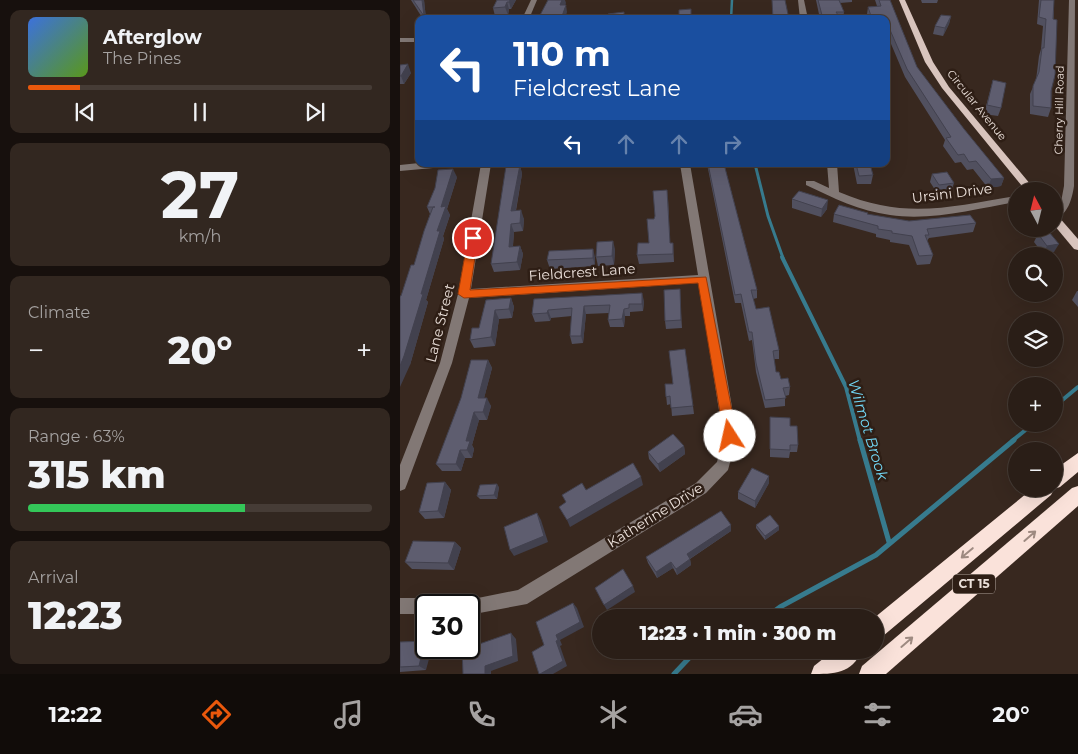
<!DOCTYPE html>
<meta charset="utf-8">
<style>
:root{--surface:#2a1e17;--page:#322720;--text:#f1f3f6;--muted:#a5a2a1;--line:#463c36;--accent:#ea580c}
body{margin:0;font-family:Montserrat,sans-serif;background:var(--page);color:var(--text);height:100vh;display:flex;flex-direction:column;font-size:19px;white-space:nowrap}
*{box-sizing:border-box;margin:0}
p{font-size:16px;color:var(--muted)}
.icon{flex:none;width:28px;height:28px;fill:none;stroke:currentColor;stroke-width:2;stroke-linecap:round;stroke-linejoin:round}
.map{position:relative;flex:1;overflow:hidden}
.panel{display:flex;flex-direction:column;gap:10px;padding:10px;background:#17100d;width:400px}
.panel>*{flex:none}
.hud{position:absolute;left:15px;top:15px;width:475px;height:152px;border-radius:10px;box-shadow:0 5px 20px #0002,0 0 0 1px var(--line);background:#1a4fa0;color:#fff;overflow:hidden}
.needle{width:32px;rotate:353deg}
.controls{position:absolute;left:608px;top:182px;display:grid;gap:10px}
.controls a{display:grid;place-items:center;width:55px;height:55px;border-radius:50%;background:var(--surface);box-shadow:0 5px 20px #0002,0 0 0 1px var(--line);font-size:25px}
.speed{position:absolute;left:15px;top:594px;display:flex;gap:10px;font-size:25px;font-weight:700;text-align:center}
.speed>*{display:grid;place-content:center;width:65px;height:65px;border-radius:50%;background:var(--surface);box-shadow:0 5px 20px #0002,0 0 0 1px var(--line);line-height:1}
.speed .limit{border:2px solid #111;border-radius:8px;background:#fff;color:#111}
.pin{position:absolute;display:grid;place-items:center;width:42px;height:42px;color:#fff;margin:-21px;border:2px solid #fff;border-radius:50%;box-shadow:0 1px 5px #0007}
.me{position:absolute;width:55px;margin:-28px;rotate:350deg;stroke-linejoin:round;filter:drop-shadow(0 0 4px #0008)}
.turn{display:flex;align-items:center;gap:18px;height:105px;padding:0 15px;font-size:22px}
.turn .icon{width:65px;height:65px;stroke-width:2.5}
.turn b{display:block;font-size:35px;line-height:42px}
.lanes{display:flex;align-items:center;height:48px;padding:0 15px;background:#0003;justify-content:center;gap:25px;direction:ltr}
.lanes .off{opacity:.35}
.big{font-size:38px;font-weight:800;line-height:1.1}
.panel .card{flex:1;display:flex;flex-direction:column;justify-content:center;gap:8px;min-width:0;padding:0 18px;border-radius:10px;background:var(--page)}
.panel .dial{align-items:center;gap:0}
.dial b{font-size:65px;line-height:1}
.song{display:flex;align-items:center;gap:15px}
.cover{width:60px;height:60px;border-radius:8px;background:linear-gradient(135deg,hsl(220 70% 55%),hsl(90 70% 35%))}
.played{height:5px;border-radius:2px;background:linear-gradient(90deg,var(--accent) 15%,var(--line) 15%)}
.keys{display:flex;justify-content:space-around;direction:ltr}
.heat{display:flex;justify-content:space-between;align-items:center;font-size:28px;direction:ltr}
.charge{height:8px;border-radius:4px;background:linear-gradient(90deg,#34c759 63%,var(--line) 0)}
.trip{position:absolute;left:192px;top:609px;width:292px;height:50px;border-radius:25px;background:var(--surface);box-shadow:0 5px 20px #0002,0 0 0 1px var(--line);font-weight:800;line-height:50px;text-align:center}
.tabs{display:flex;height:80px;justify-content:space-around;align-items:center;background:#110c09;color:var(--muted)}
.tabs .icon{width:35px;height:35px}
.tabs .on{color:var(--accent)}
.tabs b{font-size:22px;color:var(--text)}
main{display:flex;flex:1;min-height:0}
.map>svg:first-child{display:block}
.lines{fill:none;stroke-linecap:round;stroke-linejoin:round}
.stream-far3{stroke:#377b8e;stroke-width:2.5}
.stream-far2{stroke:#377b8e;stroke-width:3}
.stream-far1{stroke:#377b8e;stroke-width:4}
.stream{stroke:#377b8e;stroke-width:5}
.minor{fill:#827875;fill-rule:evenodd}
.major{fill:#d8c4bd;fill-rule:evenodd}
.highway{fill:#fae2da;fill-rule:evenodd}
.wall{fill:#51505f}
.shaded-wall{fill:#42414e}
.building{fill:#5e5d6f;stroke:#42414e}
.oneway{stroke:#9e8a81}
.route{fill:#ea580c;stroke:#983908}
.labels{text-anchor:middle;stroke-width:5;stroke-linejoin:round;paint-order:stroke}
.far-street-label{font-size:11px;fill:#ebe0da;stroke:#2e1e15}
.shield{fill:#2e1e15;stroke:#b2a69f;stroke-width:1}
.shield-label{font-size:12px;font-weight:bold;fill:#ebe0da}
.street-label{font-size:14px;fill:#ebe0da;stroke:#2e1e15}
.water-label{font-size:15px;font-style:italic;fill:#72d8f7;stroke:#2e1e15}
</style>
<main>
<section class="panel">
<div class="card">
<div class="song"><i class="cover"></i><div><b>Afterglow</b><p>The Pines</p></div></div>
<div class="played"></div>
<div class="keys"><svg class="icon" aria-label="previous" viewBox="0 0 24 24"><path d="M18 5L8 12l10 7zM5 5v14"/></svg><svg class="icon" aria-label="pause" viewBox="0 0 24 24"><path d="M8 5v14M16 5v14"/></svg><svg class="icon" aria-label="next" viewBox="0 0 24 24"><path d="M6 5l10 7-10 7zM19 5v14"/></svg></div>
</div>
<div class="card dial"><b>27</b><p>km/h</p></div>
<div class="card"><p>Climate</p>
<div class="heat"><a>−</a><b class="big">20°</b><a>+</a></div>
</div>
<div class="card"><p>Range · 63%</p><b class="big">315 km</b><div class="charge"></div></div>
<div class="card"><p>Arrival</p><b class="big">12:23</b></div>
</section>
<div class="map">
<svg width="678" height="674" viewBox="0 0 678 674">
<rect width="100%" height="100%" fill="#38281f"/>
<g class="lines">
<!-- stream-far3 -->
<polyline class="stream-far3" points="331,19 332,0"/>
<!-- stream-far2 -->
<polyline class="stream-far2" points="355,164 368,216 383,258"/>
<!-- stream-far1 -->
<g class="stream-far1">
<polyline points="382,257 446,387 460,441"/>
<polyline points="654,407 678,387"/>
<polyline points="612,441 633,424"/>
</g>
<!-- stream -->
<g class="stream">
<polyline points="460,440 489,542"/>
<polyline points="365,618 380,607 476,555 614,440"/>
<polyline points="274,674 291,656 309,650"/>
</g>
<!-- minor -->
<g class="minor">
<polygon points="131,0 137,0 129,19 122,19"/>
<polygon points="398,0 404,0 408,19 400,19"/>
<path d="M669 0H675L674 186C672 199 668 215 654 219V210L661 202 664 186Z"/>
<rect x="0" y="38" width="19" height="4"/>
<polygon points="19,163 19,164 49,164 44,167 0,171 0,165"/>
<polygon points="81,164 91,164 71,289 298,275 280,164 290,164 337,436 328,470 306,493 127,604 69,615 69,605 61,605 63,601 118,590 296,483 317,462 323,436 299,283 69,298 52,363 7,484 5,489 0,491 0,465 40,363 58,294"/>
<path d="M427 164H437L439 192C505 220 549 207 616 196V202C575 209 532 221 490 215 460 211 433 198 406 185V181H414L429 188Z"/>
<polygon points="0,598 26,598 32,600 34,605 26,605 26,614 0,614"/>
</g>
<!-- major -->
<g class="major">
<polygon points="499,0 505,0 533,62 549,87 636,191 626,191 542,88 525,62"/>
<polygon points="654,215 658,216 678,239 678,250 674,249 654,225"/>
</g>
<!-- highway -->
<g class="highway">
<polygon points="678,453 678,472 660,487 654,489 651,495 483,636 476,639 476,618 474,618 632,489 654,489 654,470"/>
<polygon points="678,486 678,506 486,674 459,674 462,666 672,488"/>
<path d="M434 650H462C452 674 434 674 411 674L414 666Z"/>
</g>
</g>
<!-- wall -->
<g class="wall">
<polygon points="11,0 24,0 26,19 23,19"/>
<polygon points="97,0 116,0 111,9 109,9 108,15 95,16 93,8"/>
<polygon points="416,0 452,0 452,2 440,3 444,12 443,19 420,19"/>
<polygon points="475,0 490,0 517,67 564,129 604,178 601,186 588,188 573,169 567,170 561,162 555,163 543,146 545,140 505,77 486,32 486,19 468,19 467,14 468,7 477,6"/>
<polygon points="521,0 538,0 537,3 522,3"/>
<polygon points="639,0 654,0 651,108 648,117 630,114 630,94 636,80 639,56 641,49 643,26 637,24"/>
<polygon points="551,16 549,24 543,36 533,34 535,26"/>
<polygon points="0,65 11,73 4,84 0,84"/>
<polygon points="593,80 601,108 598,116 584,114"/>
<polygon points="307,164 324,164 357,290 357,298 353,299 356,309 379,350 379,359 374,359 376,372 381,379 390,387 389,395 385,396 385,406 365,408 356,372 352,340 349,341 341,303 335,303"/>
<rect x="400" y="164" width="10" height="1"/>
<polygon points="453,164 470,164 473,175 471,184 457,184"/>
<polygon points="120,165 122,174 116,211 124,219 123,231 114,232 113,246 120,246 123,254 120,270 94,272 91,264"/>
<polygon points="532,174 554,183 551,192 537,193 530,182"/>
<polygon points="57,177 47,209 50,215 43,236 44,239 26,300 28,302 10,365 1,296 14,265 30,214 27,207"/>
<polygon points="268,198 270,243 273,243 274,262 239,264 237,255 249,243 254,219"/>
<polygon points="392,199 427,209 421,217 392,208"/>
<polygon points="616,208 616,229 609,217 612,209"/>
<polygon points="468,213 467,215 509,221 576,223 573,232 529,238 527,241 533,255 530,264 517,265 509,245 490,242 490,240 476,237 476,234 433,222 434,214"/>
<polygon points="616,229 632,229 632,230 618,231"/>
<polygon points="638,234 654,252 643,254 634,242"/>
<polygon points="215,249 214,265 198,266 196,257"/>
<polygon points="195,257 195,266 150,269 147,260"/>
<polygon points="677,291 678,291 678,307 672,300"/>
<polygon points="111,298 114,307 112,318 99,319 95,346 74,348 70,340 79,328 86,300"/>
<polygon points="280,298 282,328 266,329 265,321"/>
<polygon points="134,299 244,301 243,311 230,312 230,316 225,316 224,327 210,327 208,320 209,313 186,314 183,343 172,344 170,336 172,316 151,318 150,321 135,322 132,314"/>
<polygon points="88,360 92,368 84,398 91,406 87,420 79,420 72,445 74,449 72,458 65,458 61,471 42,471 36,464"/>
<polygon points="265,384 293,406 294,414 272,416 271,404 267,405"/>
<polygon points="370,417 390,426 398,445 397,452 390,452 389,458 370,457"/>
<polygon points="284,446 285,454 260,472 249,459 248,452"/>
<polygon points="45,482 51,490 44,518 25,519 19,512"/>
<polygon points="369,483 355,508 338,499 338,492"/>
<polygon points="99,487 97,499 80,499 77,496"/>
<polygon points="331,525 331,531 290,559 291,565 277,575 273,568 257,578 248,563 246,557"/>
<polygon points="356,525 379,526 379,530 365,540 356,528"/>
<polygon points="55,542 61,548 54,570 12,569 5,562"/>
<polygon points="25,641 26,641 26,670 0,672 0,642"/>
</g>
<!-- shaded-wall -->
<g class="shaded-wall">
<polygon points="22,0 24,0 26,19 25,19 24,16"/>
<polygon points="110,0 116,0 111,9 109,2"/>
<polygon points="162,0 165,0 166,3 162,12 160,5"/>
<polygon points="107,2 109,9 108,15 105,7"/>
<polygon points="166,5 167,12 165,19 161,19"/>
<polygon points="551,16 549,24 543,36 545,28"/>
<polygon points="8,64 11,73 4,84 1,76"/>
<polygon points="120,165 122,174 114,220 111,211"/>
<polygon points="53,169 57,177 47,209 50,215 43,236 44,239 26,300 28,302 10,365 0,387 0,366 21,294 37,231 41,207"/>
<polygon points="604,178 601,186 588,188 591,179"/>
<polygon points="428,200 427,209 421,217 422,209"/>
<polygon points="121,210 124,219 123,231 120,223"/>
<polygon points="111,224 114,232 112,255 109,247"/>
<polygon points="213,241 215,249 214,265 212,256"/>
<polygon points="659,244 654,252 643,254 647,246"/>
<polygon points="120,246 123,254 120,270 117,262"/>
<polygon points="193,249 195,257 195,266 193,258"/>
<polygon points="242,293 244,301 243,311 242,304"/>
<polygon points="111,298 114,307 112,318 109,309"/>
<polygon points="184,306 186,314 183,343 181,336"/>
<polygon points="224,309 225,316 224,327 222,319"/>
<polygon points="95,310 99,319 95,346 91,337"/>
<polygon points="148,310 151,318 150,321 147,313"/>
<polygon points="88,360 92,368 82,406 78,398"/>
<polygon points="87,398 91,406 87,420 83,412"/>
<polygon points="74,412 79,420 72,445 74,449 72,458 67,450 66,441"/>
<polygon points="284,446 285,454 260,472 258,464"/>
<polygon points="60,450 65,458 61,471 56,464"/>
<polygon points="369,476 369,483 355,508 355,501"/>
<polygon points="241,477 243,485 170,527 167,520"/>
<polygon points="45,482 51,490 44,518 38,511"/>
<polygon points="97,484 99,487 97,499 94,495"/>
<polygon points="137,513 141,520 148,542 114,556 110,550"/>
<polygon points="331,525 331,531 288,560 287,554"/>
<polygon points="379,526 379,530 365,540 365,536"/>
<polygon points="55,542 61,548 54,570 48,563"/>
<polygon points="290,559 291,565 277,575 276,569"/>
<polygon points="271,562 273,568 257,578 256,572"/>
<polygon points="233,586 235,592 207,610 204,605"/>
<polygon points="173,603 177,608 184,627 160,640 162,645 160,646 167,666 153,674 140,674 156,641 156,635"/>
<polygon points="111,633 116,639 118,661 91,671 91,674 85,674 85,666"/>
<polygon points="25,641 26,641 26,648 32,648 26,670 19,666"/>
</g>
<!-- building -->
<g class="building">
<polygon points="13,0 22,0 24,16"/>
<polygon points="97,0 110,0 109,2 107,2 105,7 93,8"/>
<polygon points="148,0 162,0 160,5 166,5 161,19 138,19"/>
<polygon points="372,0 385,0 389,19 373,19"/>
<polygon points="418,0 439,0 444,12 436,12 438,15 434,15 436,19 423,19"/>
<polygon points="479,0 490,0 517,67 564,129 604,178 591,179 576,161 569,162 564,154 558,155 546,138 551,137 507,69 487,23 486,23 486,19 472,19 468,7 481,6"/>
<polygon points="641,0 654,0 653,19 657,20 655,75 651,91 651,108 633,106 633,86 639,72 642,48 644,48 646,19 639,17"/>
<polygon points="291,9 291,19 279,19 279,10"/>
<polygon points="224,12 224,19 207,19 208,14"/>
<polygon points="541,15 551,16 545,28 535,26"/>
<polygon points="31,18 44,18 43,19 30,19"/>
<polygon points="8,64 1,76 0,76 0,65"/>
<polygon points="593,80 606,83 601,108 587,105"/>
<polygon points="308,164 324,164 357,290 351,290 356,309 369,307 379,350 373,351 376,372 379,372 381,379 388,378 390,387 383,388 386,398 365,400 356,363 352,332 349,332 341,294 335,295"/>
<polygon points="456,164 470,164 473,175 459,176"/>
<polygon points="120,165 111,211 121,210 120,223 111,224 109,247 120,246 117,262 91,264 106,166"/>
<polygon points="53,169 41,207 46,206 37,231 40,231 21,294 23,294 4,356 0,366 0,296 1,296 11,265 14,265 24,231 33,207 35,207 27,207 35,188 38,170"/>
<polygon points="547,172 554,183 539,185 532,174"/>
<polygon points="267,190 270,243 273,243 273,254 237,255 238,243 249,243 247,219 254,219 255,216 253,191"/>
<polygon points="399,191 428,200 422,209 392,199"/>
<polygon points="439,205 468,213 467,214 509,221 570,215 576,223 527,229 529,235 525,235 533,255 519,256 512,236 492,233 492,231 478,229 478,226 434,214"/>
<polygon points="616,208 616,214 612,209"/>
<polygon points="649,232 659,244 647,246 638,234"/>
<polygon points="213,241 212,256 196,257 197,242"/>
<polygon points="193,249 193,258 147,260 149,251"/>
<polygon points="280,289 281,320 265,321 264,290"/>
<polygon points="242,293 242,304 229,304 229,308 224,309 222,319 208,320 210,305 184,306 181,336 170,336 172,308 148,310 147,313 132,314 134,299"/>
<polygon points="111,298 109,309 95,310 91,337 70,340 72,328 79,328 86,300"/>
<polygon points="285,349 293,406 271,408 270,396 266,397 265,384 273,384 269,351"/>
<polygon points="71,360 88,360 78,398 87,398 83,412 74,412 66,441 70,441 67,450 60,450 56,464 36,464 61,398"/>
<polygon points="370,417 390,418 390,426 397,426 398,445 390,445 390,450 370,449"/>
<polygon points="273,434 284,446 258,464 248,452"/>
<polygon points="233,463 241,477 167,520 159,507 166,502 162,495 182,483 186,490"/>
<polygon points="352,468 369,476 355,501 338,492"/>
<polygon points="45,482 38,511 19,512 27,483"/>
<polygon points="97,484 94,495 77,496 80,485"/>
<polygon points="321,511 331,525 287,554 290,559 276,569 271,562 256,572 246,557"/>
<polygon points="137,513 144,536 110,550 104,527"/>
<polygon points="370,515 379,526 365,536 356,525"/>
<polygon points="13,541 55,542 48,563 5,562"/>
<polygon points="223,569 233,586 204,605 195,588"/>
<polygon points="173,603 180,622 156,635 158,640 156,641 163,661 140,674 139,674 132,652 144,645 136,622"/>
<polygon points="111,633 113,656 85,666 85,674 63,674 62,650"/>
<polygon points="25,641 19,666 0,667 0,642"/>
</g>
<!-- one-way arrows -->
<defs><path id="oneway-shaft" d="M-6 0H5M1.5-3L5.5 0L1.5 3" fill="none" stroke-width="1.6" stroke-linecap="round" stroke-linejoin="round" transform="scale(1.25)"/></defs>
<g class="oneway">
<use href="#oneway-shaft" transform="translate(630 536) rotate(-41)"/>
<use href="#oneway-shaft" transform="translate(567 553) rotate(140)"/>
<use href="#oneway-shaft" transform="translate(507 642) rotate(-41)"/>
</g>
<!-- route -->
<polygon class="route" points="73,235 78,238 70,290 306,277 337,436 335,440 330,441 324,436 298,283 64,298 58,294 68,238"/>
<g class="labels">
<!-- far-street labels -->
<g class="far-street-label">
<text transform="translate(577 105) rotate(51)" y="4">Circular Avenue</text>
<text transform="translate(659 110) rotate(-89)" y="4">Cherry Hill Road</text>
</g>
<!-- shield labels -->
<rect class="shield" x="553" y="574.5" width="42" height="19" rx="4"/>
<g class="shield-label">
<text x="574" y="588">CT 15</text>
</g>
<!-- street labels -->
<g class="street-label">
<text transform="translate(552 193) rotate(-7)" y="5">Ursini Drive</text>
<text transform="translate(182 272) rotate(-4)" y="5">Fieldcrest Lane</text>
<text transform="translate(40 323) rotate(-76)" y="5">Lane Street</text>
<text transform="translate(255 515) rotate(-32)" y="5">Katherine Drive</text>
</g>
<!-- water labels -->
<g class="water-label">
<text transform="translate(468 430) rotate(73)" y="5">Wilmot Brook</text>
</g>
</g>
</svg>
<div class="controls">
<a><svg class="needle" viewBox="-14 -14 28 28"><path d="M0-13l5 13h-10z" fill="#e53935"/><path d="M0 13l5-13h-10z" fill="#a5a2a1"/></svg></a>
<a><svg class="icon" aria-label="search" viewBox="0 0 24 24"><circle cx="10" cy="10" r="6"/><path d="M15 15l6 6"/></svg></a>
<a><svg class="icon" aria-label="layers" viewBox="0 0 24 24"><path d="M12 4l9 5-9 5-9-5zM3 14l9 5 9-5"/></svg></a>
<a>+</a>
<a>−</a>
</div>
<div class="speed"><div class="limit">30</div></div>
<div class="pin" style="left:73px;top:238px;background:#d93025"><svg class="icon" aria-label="arrive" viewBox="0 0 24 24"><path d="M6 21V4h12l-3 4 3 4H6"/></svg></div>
<svg class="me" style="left:330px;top:436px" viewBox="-20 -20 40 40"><circle r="19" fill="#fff"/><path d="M0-13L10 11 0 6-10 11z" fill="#ea580c"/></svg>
<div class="trip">12:23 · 1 min · 300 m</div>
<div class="hud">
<div class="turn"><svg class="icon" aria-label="left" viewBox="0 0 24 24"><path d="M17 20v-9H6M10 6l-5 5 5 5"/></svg><div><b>110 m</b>Fieldcrest Lane</div></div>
<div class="lanes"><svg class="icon" aria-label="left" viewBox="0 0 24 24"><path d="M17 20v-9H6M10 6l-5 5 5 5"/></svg><svg class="icon off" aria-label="ahead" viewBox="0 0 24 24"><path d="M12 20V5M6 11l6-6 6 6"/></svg><svg class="icon off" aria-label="ahead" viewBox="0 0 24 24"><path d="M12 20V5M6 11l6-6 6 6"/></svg><svg class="icon off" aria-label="right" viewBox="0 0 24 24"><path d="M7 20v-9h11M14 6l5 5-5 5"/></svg></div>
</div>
</div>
</main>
<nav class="tabs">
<b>12:22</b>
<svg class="icon on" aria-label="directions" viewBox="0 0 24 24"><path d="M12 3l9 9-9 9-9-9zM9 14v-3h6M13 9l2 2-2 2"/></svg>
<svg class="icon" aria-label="music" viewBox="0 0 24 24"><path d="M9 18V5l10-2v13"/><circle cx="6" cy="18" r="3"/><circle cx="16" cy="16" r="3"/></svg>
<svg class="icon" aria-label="phone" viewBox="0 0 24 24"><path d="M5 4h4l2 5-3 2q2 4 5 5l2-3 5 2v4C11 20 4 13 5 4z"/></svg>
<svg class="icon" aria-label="climate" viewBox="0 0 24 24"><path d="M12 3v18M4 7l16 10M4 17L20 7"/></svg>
<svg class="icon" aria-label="car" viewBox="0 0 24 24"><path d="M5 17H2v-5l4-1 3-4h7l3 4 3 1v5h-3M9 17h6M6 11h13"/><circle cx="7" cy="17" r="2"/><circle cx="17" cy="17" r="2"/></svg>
<svg class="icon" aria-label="filters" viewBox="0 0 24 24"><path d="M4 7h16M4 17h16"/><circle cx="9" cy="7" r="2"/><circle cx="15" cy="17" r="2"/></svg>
<b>20°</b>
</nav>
